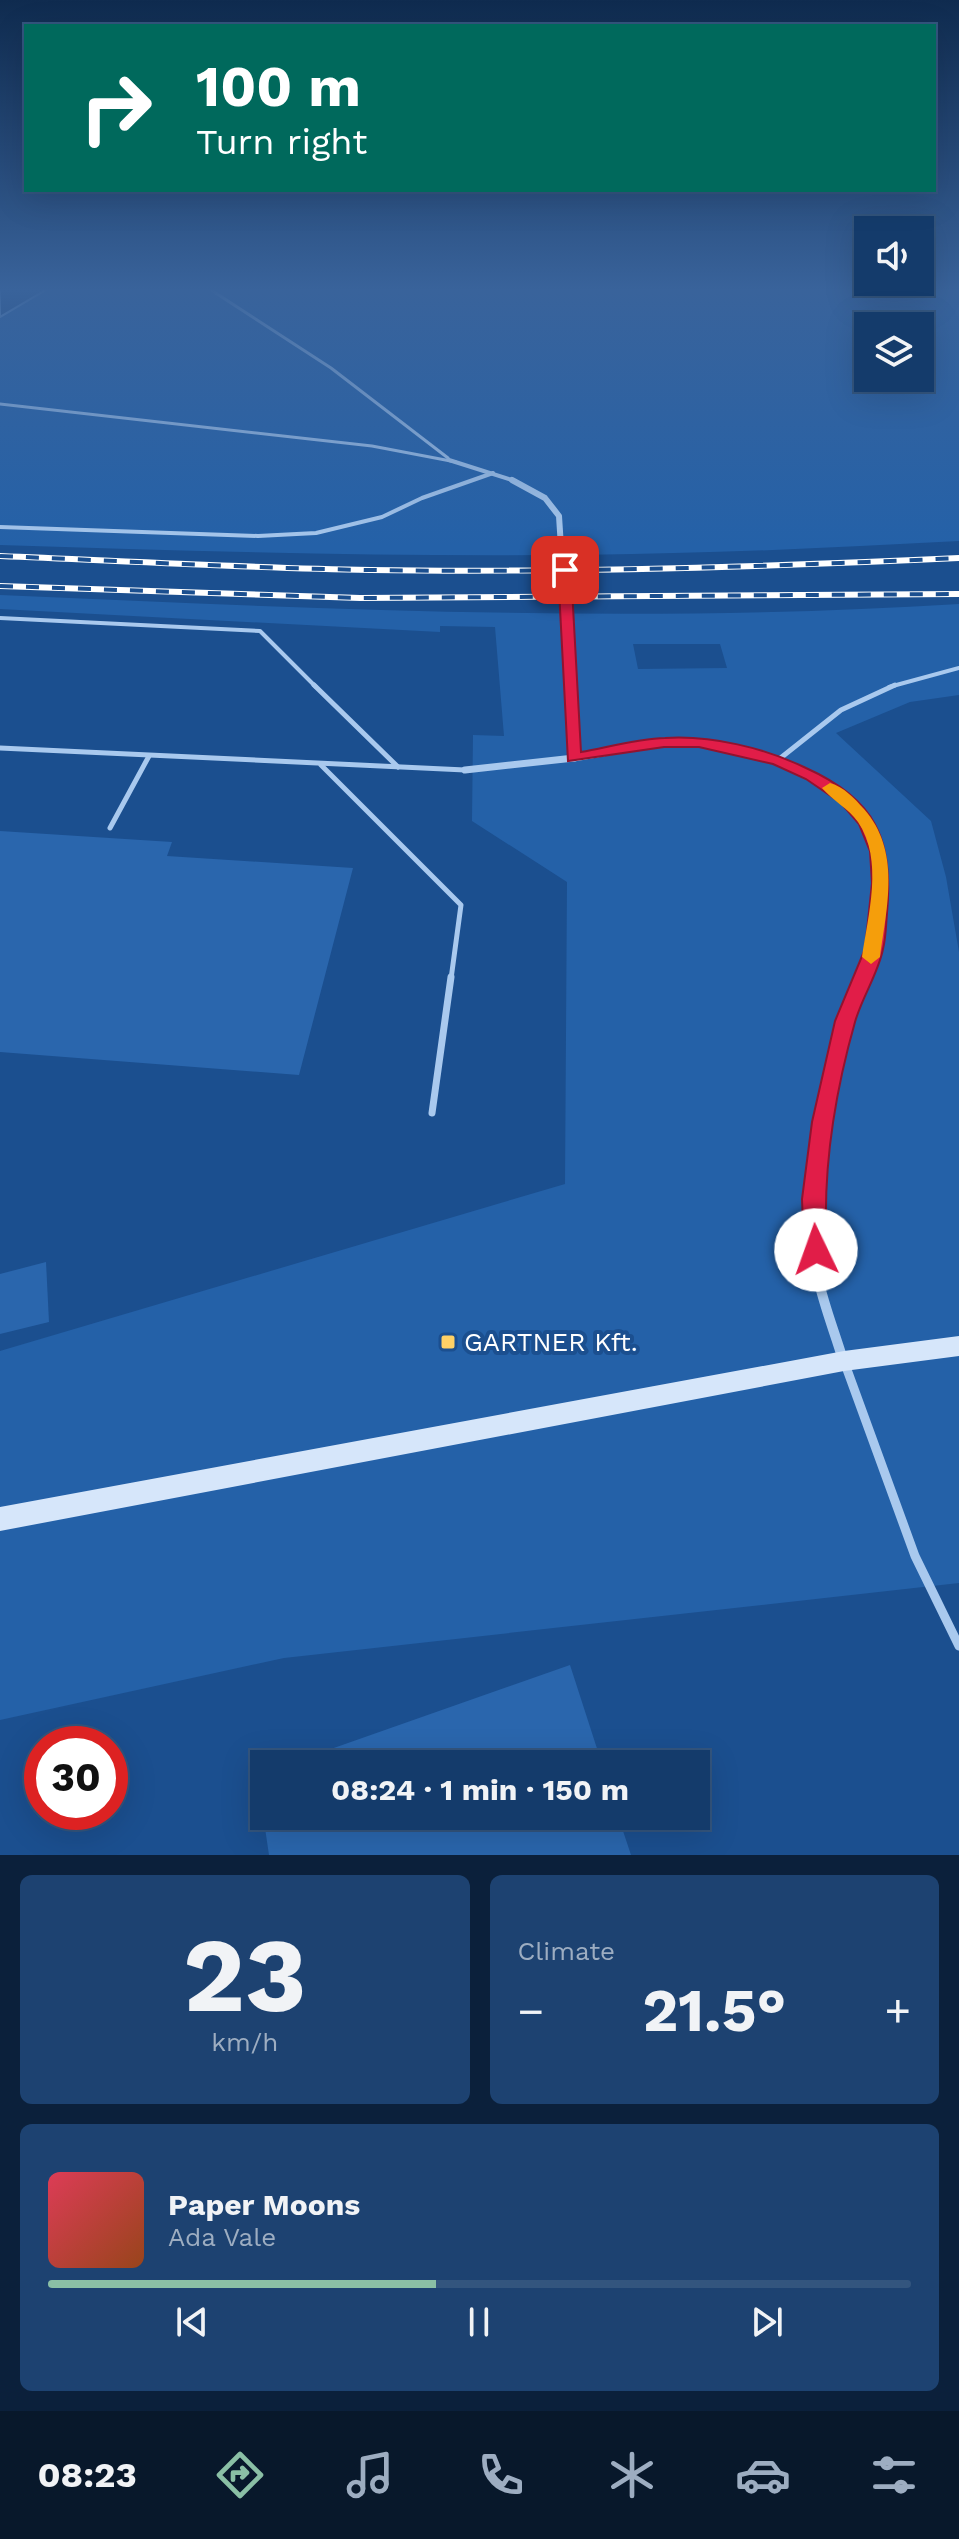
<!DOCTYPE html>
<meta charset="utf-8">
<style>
:root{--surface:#143b6b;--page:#1d4271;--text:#f1f3f6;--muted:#9dadc1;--line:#33557e;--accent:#8abfa5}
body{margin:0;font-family:"Work Sans",sans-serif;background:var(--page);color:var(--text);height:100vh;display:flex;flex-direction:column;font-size:30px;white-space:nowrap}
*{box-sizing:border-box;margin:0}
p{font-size:26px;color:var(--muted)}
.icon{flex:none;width:44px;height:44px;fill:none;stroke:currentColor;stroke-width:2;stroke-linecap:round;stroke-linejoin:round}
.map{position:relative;height:1855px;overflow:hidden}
.side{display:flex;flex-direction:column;gap:20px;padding:20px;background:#0b203b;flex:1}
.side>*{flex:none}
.guide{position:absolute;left:24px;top:24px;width:912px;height:168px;border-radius:0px;box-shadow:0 8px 32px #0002,0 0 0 2px var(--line);background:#00695c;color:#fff;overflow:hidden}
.tools{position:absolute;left:854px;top:216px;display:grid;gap:16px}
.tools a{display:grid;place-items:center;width:80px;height:80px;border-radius:0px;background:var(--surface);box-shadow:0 8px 32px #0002,0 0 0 2px var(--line);font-size:40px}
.speed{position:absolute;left:24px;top:1726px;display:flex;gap:16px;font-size:40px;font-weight:700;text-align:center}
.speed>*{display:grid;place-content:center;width:104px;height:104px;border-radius:50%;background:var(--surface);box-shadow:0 8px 32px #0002,0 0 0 2px var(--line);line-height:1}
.speed .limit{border:12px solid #d22;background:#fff;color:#111}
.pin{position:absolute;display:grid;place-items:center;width:68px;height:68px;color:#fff;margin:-34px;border-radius:16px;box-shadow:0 4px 12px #0006}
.me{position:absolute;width:88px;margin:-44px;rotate:357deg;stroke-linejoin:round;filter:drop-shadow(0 0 6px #0008)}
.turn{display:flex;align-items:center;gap:28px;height:168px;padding:0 40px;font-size:36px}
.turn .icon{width:104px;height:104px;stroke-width:2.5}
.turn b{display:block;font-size:56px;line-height:68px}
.big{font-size:60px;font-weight:700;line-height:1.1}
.side .widget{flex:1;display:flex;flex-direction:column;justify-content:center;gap:12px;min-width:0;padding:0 28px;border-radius:12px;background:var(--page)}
.side .dial{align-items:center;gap:0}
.dial b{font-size:104px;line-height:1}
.song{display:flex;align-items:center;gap:24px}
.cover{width:96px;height:96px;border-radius:12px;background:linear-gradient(135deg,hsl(350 70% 55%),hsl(20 70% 35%))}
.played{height:8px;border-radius:4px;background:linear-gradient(90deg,var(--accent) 45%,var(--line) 45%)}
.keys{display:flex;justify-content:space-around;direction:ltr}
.heat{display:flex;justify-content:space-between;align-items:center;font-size:44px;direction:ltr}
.side .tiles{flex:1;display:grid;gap:20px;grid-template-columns:1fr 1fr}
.widget:last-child{grid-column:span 2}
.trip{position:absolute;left:250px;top:1750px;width:460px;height:80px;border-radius:0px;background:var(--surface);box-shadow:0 8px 32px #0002,0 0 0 2px var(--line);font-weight:700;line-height:80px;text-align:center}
.dock{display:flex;height:128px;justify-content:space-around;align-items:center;background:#08182b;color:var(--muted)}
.dock .icon{width:56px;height:56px}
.dock .active{color:var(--accent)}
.dock b{font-size:36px;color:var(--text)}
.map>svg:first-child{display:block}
.green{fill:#2461a8;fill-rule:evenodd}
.water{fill:#123a6d;stroke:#9cc4f0;stroke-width:2}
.building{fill:#2a66ad}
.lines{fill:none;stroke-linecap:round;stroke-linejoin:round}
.lane-far4{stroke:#a9c9ee;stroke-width:3}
.lane-far3{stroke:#a9c9ee;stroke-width:4}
.lane-far2{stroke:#a9c9ee;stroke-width:5}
.lane-far1{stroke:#a9c9ee;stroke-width:7}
.lane{stroke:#a9c9ee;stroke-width:9}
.street-far2{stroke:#a9c9ee;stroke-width:6}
.street-far1{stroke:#a9c9ee;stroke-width:7}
.street{stroke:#a9c9ee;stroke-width:10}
.secondary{fill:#d6e6fa;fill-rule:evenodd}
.rail-casing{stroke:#fff;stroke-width:6}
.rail{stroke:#1b4f8f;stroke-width:4;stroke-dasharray:13;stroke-linecap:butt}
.route{fill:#e11d48;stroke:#92132f;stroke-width:2}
.slow{fill:#f59e0b}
.poi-dot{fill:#ffd166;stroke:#1b4f8f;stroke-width:3}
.labels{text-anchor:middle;stroke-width:8;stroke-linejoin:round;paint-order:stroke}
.near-poi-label{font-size:26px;fill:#fff;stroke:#1b4f8f;text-anchor:start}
</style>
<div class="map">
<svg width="959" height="1855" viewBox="0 0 959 1855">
<rect width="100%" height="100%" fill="#1b4f8f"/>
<!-- green -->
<g class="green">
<path d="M0 288H959V541C864 546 769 551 674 553 449 559 224 552 0 545ZM868 326H920V378H868Z"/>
<path d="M0 595C319 609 640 624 959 604V695L910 702 836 733 931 821 946 877 959 952V1583L284 1658 0 1720V1351L565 1184 567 882 472 821 473 735 504 736 495 627 440 626V632L0 609ZM633 644H720L727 668 638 669Z"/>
</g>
<!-- water -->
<polygon class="water" points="0,288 49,288 0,317"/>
<!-- building -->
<g class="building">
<polygon points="0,831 172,842 167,856 353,868 299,1075 0,1052"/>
<polygon points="46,1262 49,1322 0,1334 0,1274"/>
<polygon points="570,1665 602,1764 287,1764 294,1762"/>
<polygon points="264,1772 264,1816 618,1816 631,1855 269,1855 257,1774"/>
</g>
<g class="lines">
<!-- lane-far4 -->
<g class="lane-far4">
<polyline points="208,288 331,368 448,458"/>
<polyline points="0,404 372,446 456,462"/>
</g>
<!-- lane-far3 -->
<g class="lane-far3">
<polyline points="449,460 512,480"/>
<polyline points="0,527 258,536 316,533 382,517 422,498 493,473"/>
<polyline points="0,618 260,631 316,687"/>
<polyline points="889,687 959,668"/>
</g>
<!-- lane-far2 -->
<g class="lane-far2">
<polyline points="314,685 398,767"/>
<polyline points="0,748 465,770"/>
<polyline points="778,760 841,710 895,685"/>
<polyline points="321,765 461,905 451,979"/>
<polyline points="110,828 149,756"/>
</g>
<!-- lane-far1 -->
<polyline class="lane-far1" points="432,1113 451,977"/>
<!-- lane -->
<polyline class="lane" points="845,1364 915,1556 959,1646"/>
<!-- street-far2 -->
<polyline class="street-far2" points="512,480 545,498 559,516 570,687"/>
<!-- street-far1 -->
<g class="street-far1">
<polyline points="569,685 574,758"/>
<polyline points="465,770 574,758 664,742 699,743 778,760 812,776 847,799 867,822 879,851 881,883 874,949 862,979"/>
</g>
<!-- street -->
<path class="street" d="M843 1360C835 1333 824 1306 818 1278 800 1196 832 1054 863 977"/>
<!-- secondary -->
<polygon class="secondary" points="959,1336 959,1356 844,1371 0,1531 0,1507 844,1351"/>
<!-- rail casing -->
<g class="rail-casing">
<g id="rail">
<path d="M0 556C123 561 247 568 370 570 567 573 763 567 959 558"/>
<polyline points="0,586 360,598 959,594"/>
</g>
</g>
<!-- rail -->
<use href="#rail" class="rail"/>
</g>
<!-- sky -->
<linearGradient id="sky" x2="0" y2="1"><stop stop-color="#0f2b4f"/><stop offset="0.53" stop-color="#39639b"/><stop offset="1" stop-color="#39639b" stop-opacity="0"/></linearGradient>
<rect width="959" height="547" fill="url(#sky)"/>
<!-- route -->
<path class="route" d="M565 566 571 570 581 752C609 747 637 739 665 738 711 735 765 748 806 768 875 799 894 839 887 913 886 924 886 937 883 949 878 974 862 997 855 1022 834 1096 822 1174 827 1250L824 1257 816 1261 807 1257 804 1250 802 1199 812 1122 835 1021 865 949 872 883 870 851 859 824 841 803 806 779 773 764 699 747H664L568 761 558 570Z"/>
<!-- slow -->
<path class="slow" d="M830 783C844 787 854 798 864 809 901 851 887 906 880 957L871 964 862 957C868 915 884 860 858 822 848 808 833 801 822 788Z"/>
<!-- markers -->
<rect class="poi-dot" x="440" y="1334" width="16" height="16" rx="4"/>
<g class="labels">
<!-- near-poi labels -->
<g class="near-poi-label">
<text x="464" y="1351">GARTNER Kft.</text>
</g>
</g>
</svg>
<div class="tools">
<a><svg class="icon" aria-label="sound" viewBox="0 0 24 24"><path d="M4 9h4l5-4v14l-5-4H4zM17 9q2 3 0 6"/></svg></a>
<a><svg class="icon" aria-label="layers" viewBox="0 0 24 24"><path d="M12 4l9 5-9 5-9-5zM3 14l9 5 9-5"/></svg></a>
</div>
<div class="speed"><div class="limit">30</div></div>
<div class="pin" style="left:565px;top:570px;background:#d93025"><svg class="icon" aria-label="arrive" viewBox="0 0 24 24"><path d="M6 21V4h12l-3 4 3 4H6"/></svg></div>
<svg class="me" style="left:816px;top:1250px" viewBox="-20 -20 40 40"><circle r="19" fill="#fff"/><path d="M0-13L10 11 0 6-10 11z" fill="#e11d48"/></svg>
<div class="trip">08:24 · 1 min · 150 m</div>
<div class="guide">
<div class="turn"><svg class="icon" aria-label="right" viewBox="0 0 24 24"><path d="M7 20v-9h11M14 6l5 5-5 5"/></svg><div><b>100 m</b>Turn right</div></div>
</div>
</div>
<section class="side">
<div class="tiles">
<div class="widget dial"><b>23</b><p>km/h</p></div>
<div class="widget"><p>Climate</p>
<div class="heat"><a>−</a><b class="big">21.5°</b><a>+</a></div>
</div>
<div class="widget">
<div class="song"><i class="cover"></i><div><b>Paper Moons</b><p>Ada Vale</p></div></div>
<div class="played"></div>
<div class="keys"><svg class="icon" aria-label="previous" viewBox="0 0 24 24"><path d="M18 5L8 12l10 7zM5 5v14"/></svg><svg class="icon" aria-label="pause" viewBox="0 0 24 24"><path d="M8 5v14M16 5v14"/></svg><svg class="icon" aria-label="next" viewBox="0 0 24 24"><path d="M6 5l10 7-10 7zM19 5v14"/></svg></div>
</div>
</div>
</section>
<nav class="dock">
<b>08:23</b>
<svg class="icon active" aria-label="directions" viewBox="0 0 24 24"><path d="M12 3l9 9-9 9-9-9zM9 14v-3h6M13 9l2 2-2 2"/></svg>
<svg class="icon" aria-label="music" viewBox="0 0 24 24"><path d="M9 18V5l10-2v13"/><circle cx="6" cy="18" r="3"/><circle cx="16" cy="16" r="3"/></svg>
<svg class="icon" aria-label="phone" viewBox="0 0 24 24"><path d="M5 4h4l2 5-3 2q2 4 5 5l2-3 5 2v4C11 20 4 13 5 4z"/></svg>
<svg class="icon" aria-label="climate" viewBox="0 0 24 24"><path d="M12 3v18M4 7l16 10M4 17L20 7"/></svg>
<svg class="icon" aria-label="car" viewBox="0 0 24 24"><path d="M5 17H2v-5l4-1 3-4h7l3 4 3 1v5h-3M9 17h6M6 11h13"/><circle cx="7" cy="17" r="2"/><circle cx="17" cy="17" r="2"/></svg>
<svg class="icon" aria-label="filters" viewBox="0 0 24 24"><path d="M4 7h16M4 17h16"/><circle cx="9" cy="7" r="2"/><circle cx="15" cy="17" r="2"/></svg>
</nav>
